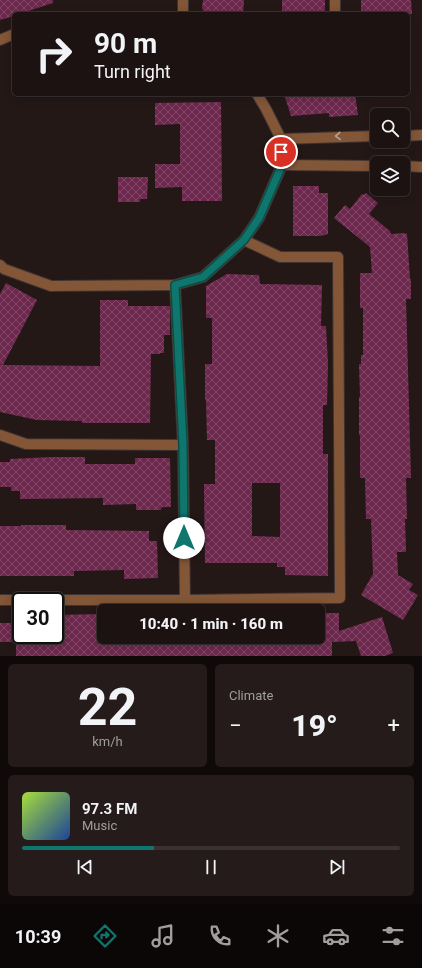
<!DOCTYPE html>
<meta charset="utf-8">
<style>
:root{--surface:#1b1211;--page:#241b1a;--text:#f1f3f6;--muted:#a09e9f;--line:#393231;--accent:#0f766e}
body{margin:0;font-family:Roboto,sans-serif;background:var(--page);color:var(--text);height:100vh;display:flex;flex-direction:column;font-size:15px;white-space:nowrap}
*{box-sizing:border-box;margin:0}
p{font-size:13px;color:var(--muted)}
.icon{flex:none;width:22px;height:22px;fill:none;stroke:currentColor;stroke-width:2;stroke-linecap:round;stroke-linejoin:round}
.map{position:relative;height:656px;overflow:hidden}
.details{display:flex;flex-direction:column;gap:8px;padding:8px;background:#0f0a09;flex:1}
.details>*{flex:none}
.hud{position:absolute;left:12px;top:12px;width:398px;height:84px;border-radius:6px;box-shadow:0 2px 10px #0003,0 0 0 1px var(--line);background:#1b1211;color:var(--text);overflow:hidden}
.buttons{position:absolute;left:370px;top:108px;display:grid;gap:8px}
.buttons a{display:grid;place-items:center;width:40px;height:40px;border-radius:6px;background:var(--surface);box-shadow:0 2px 10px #0003,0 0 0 1px var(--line);font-size:20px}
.speed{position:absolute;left:12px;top:592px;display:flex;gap:8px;font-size:20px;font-weight:700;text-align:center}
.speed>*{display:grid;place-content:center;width:52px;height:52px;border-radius:50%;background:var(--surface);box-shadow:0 2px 10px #0003,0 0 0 1px var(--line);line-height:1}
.speed .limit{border:2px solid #111;border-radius:6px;background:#fff;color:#111}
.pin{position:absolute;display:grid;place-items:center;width:34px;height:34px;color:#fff;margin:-17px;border:2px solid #fff;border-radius:50%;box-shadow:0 1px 4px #0007}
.me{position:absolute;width:44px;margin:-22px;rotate:0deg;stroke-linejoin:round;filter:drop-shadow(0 0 3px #0008)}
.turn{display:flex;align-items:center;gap:14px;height:84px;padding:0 16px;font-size:18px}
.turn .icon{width:52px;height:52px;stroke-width:2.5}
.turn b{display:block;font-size:28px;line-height:34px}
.big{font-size:30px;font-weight:800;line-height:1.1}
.details .widget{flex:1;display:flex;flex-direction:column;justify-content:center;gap:6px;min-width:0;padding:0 14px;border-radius:6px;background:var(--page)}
.details .dial{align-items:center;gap:0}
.dial b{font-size:52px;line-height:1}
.song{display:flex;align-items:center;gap:12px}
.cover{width:48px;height:48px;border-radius:6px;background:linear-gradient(135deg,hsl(80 70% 55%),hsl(220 70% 35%))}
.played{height:4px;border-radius:2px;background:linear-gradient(90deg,var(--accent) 35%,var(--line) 35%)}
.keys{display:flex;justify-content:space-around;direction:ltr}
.heat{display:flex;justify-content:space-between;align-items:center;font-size:22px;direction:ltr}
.details .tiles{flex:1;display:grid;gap:8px;grid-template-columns:1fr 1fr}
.widget:last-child{grid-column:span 2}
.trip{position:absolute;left:97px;top:604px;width:228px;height:40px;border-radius:6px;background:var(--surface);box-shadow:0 2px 10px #0003,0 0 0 1px var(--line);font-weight:800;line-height:40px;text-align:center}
.tab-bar{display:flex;height:64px;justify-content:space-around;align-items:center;background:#0b0707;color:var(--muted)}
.tab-bar .icon{width:28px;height:28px}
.tab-bar .active{color:var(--accent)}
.tab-bar b{font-size:18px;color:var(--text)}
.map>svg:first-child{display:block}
.building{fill:url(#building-cross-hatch);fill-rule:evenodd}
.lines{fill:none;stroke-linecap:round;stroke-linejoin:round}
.street-casing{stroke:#3e3332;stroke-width:12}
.street{stroke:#825637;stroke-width:10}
.oneway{stroke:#baa396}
.route-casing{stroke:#0a4d48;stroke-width:10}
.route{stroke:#0f766e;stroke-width:7}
</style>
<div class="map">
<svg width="422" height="656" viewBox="0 0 422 656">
<defs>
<pattern id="building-cross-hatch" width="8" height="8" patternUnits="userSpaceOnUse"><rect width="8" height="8" fill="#6d294d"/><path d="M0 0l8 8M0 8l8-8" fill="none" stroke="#824766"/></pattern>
</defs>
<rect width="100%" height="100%" fill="#241817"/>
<!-- building -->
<g class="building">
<polygon points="0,0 53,0 53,3 19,14 14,14 14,16 0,20"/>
<polygon points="203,0 244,0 243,14 205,14 202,8"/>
<rect x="282" y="0" width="43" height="14"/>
<polygon points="361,0 411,0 412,14 361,14"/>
<polygon points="284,94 355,94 358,115 329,117 329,113 291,116"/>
<polygon points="221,102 222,201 182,201 182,187 155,188 155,164 180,164 180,124 155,125 155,103"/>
<polygon points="118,177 148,177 147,199 140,199 140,202 118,202"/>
<polygon points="293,186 319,186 319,193 328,193 328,234 320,236 293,236"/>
<polygon points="366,193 378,203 369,214 390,231 391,234 404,233 407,234 410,279 411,279 411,299 406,299 411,478 406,478 407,519 405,519 406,552 397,552 398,575 413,584 409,590 418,595 403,620 361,595 373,574 371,519 366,519 365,478 360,478 360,435 359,435 359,397 360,397 359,364 361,364 361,355 363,355 363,308 360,308 360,273 372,273 370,247 334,218 345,205 350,209 362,194 363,195"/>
<path d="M227 274 259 275 260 284 322 285 321 326H326L328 364 327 405H323V454H328V576L285 575V567H277V563H205L204 484H215V440H207L206 400H205V364H212V318H206V286ZM252 483H280V537L252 536Z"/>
<polygon points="6,283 37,300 3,365 100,366 100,300 128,300 128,306 170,306 170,335 164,335 164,353 160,353 160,354 151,354 150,423 82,423 82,421 37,420 0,412 0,294"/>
<polygon points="52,457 85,457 85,464 135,464 135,458 170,458 171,507 164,507 161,508 161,510 136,510 136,504 103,505 103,498 20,499 20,491 11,491 11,487 0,487 0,462 10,462 10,459"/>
<polygon points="21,525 66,525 66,530 149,531 149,541 157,541 158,578 124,579 124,570 74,571 74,576 0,576 0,526 21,526"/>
<polygon points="318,613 339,613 339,631 382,617 393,653 385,656 361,656 356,641 332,642 332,656 16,656 16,642 0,642 0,623 21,623 21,635 55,635 55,615 104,614 104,637 318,637"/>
</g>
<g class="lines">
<!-- street casing -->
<g class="street-casing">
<g id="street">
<polyline points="183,0 183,14"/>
<polyline points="335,0 335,14"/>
<polyline points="0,40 14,34"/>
<polyline points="403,136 422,135"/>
<polyline points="281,139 377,136"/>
<polyline points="282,165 377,166"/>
<polyline points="403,166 422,167"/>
<polyline points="0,265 4,269 51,286 175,285 203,277 244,240 259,218 282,165 281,139 266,109 257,94"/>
<polyline points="0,435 26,444 183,445 175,285"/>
<polyline points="0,600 185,600 183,445"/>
<polyline points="185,600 340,598 338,257 280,257 244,240"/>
</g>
</g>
<!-- street -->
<use href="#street" class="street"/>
</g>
<!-- one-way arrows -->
<defs><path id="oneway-chevron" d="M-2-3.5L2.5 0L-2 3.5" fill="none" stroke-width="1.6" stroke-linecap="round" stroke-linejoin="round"/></defs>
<use class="oneway" href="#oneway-chevron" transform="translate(338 136) rotate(178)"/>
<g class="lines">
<!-- route casing -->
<g class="route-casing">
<polyline id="route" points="184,538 183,445 175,285 203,277 244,240 259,218 282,165 281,152"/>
</g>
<!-- route -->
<use href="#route" class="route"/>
</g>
</svg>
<div class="buttons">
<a><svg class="icon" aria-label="search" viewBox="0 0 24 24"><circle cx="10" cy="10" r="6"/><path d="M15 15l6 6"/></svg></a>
<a><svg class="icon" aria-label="layers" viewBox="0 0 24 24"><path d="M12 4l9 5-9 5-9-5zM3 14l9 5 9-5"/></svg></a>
</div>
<div class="speed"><div class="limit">30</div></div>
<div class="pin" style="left:281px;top:152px;background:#d93025"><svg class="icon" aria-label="arrive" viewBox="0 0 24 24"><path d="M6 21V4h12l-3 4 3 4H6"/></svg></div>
<svg class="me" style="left:184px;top:538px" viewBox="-20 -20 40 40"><circle r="19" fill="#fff"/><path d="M0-13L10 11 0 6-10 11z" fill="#0f766e"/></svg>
<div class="trip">10:40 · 1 min · 160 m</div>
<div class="hud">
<div class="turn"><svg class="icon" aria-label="right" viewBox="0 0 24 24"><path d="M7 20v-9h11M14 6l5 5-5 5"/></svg><div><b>90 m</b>Turn right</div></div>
</div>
</div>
<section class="details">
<div class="tiles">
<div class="widget dial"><b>22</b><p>km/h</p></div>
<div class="widget"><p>Climate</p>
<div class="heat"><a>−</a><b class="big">19°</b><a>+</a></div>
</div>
<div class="widget">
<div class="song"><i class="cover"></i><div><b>97.3 FM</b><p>Music</p></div></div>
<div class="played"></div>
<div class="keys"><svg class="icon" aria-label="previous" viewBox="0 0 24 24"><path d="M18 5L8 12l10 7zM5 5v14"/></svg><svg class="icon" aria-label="pause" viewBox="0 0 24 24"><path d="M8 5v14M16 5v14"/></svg><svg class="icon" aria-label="next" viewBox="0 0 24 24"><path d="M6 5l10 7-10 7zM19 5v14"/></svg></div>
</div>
</div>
</section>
<nav class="tab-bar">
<b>10:39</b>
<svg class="icon active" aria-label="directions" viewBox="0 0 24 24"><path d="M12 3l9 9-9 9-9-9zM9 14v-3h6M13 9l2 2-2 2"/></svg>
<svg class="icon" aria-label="music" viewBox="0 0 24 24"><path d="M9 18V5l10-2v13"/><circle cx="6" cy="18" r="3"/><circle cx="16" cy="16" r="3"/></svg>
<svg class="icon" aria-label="phone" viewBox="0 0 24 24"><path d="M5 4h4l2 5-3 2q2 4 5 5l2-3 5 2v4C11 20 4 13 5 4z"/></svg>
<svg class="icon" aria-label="climate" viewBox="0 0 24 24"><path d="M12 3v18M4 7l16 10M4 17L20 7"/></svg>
<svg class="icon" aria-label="car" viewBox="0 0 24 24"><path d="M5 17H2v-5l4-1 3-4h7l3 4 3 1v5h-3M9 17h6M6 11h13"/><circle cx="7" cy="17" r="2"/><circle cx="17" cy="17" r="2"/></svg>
<svg class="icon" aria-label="filters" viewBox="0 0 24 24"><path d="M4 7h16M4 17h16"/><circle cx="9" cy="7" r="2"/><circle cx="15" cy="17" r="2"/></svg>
</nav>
